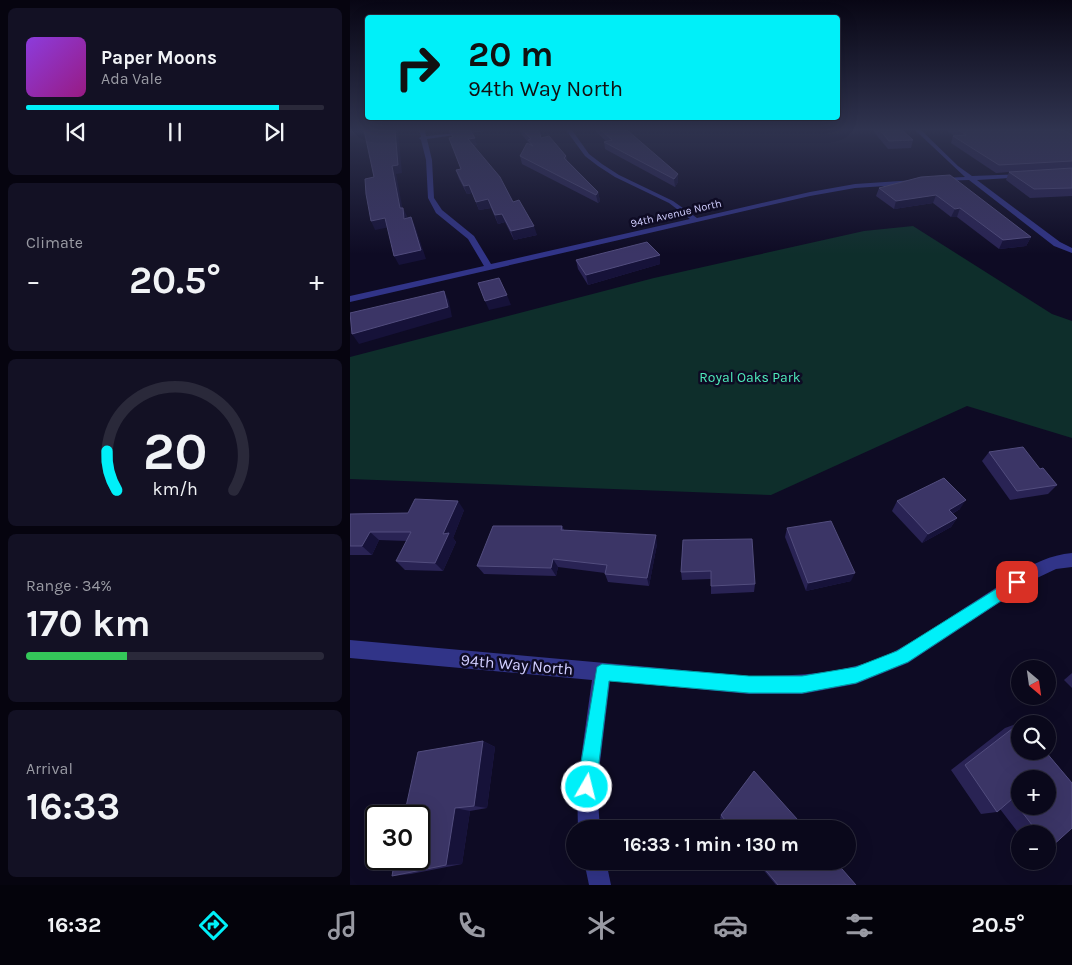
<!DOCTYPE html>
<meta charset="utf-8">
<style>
:root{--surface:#0a081b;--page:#131124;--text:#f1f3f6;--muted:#999aa3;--line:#2a293a;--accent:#00f0f9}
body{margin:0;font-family:Karla,sans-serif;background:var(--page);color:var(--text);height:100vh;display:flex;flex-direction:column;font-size:19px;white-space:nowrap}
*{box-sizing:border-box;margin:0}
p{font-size:16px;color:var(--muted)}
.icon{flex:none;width:28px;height:28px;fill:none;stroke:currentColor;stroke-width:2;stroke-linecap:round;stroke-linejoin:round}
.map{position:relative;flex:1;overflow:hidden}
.drawer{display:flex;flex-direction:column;gap:8px;padding:8px;background:#06040f;width:350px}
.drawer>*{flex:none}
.guide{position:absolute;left:15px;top:15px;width:475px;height:105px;border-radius:5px;box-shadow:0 5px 20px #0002,0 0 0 1px var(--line);background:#00f0f9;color:#111;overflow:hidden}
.needle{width:32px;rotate:151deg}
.controls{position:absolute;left:661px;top:660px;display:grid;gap:10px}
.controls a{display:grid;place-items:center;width:45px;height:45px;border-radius:50%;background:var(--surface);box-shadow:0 5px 20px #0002,0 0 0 1px var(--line);font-size:25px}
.speed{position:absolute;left:15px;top:805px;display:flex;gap:10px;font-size:25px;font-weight:700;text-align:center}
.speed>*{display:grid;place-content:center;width:65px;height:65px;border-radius:50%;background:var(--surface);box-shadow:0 5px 20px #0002,0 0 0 1px var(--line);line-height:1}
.speed .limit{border:2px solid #111;border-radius:8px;background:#fff;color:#111}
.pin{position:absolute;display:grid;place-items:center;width:42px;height:42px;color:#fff;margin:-21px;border-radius:10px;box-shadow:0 2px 8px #0006}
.me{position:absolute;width:55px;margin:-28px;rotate:8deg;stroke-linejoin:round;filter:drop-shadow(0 0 4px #0008)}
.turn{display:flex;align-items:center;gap:18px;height:105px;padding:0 20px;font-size:22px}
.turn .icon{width:65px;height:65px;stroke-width:2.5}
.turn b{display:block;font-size:35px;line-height:42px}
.big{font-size:38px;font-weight:700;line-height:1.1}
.drawer .tile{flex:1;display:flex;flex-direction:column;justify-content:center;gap:8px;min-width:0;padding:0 18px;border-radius:8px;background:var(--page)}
.drawer .dial{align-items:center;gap:0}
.dial svg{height:130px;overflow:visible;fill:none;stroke:var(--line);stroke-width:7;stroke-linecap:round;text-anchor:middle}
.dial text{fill:var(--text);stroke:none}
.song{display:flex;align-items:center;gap:15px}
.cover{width:60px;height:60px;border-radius:8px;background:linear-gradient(135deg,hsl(270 70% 55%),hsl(310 70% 35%))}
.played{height:5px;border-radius:2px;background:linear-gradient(90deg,var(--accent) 85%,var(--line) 85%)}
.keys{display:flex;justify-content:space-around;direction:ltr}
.heat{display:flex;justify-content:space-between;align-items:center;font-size:28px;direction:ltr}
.charge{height:8px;border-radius:4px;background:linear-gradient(90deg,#34c759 34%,var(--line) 0)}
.trip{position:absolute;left:216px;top:820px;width:290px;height:50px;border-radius:25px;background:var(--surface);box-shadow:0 5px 20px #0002,0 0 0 1px var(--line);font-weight:700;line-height:50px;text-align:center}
.tabs{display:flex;height:80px;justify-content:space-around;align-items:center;background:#04030b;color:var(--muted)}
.tabs .icon{width:35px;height:35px}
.tabs .current{color:var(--accent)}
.tabs b{font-size:22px;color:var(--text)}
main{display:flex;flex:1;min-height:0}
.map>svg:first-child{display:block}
.green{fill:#0e2e2b}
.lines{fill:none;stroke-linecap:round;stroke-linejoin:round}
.minor{fill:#313488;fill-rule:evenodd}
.wall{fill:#292354;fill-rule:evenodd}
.shaded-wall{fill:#161239}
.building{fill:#3b3566;stroke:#524d7e;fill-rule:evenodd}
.route{fill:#00f0f9;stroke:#009ca2}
.labels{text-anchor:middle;stroke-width:5;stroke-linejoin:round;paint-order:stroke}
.far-street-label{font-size:11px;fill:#d1ceff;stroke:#0e0b24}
.park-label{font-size:14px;fill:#4eebba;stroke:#0e0b24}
.near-street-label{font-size:16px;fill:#d1ceff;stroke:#0e0b24}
</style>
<main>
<section class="drawer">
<div class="tile">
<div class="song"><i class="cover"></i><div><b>Paper Moons</b><p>Ada Vale</p></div></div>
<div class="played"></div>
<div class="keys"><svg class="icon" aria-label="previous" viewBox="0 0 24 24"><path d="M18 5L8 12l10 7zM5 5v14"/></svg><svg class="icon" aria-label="pause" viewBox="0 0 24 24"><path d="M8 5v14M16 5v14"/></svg><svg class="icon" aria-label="next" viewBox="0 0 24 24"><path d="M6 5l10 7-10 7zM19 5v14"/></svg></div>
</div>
<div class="tile"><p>Climate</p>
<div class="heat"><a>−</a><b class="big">20.5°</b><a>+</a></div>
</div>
<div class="tile dial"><svg viewBox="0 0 100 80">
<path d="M14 69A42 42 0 1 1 86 69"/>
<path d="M14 69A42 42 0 0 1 8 45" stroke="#00f0f9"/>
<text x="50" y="56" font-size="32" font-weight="700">20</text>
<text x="50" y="72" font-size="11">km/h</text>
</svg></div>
<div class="tile"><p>Range · 34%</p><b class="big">170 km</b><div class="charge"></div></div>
<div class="tile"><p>Arrival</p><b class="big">16:33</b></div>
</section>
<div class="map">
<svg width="722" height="885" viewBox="0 0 722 885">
<rect width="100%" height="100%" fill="#0e0b24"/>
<!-- green -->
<polygon class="green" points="563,226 702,314 722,321 722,438 617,406 421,495 0,479 0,357 304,278 514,231"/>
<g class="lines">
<!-- minor -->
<g class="minor">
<polygon points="69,130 75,130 76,136 140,130 77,139 82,160 84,198 92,210 124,236 141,264 340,219 319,203 265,177 248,166 235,156 216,130 222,130 239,154 252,164 269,175 323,201 347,218 460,192 505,184 565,180 568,182 565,184 505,188 460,196 0,302 0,296 134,266 118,239 86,213 78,198 76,160 71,140 69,138 71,137"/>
<polygon points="565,130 571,130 608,166 622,176 677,174 678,175 675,177 627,180 710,242 722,248 722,253 704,246 619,180 588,181 587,180 590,178 615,177"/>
<path d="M722 553V567L706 569 687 578 558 663 506 684 452 694H399L260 681 247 787 250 829H228L227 787 242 680 0 658V640L399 676C449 676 502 674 547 650 580 632 612 609 644 589 669 572 691 556 722 553Z"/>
<polygon points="234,861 256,861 261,885 239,885"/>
</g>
</g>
<!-- wall -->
<g class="wall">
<polygon points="99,130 127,145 124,146 187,235 164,240 155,222 148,224 141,208 129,210 122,193 117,194 109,179 106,170 111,169 102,137"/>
<polygon points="168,130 189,130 191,138 216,156 217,160 248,192 250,201 248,203 172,164 170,156 179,144 178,142"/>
<polygon points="244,130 277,130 328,182 325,187 255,149 254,142 256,141"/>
<polygon points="524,130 530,130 563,140 561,148 538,149 524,132"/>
<polygon points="596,130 722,130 722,196 680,198 656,180 659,172 646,173 601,143 603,136 604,136"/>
<polygon points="571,177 681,237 676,246 649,249 607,217 601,217 583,203 544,209 526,196 529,188"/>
<polygon points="226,260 310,264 238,285 228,269"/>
<polygon points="639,452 690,469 707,485 698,494 660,500 632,461"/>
<polygon points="547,501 610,509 602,514 607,518 601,527 572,543 542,511"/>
<polygon points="114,510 103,538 106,542 93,571 55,570 46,561 57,541 29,540 22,555 0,555 0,514 58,513"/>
<polygon points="212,526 214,530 307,544 299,586 258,582 255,574 255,573 208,567 206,576 134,574 127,566"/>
<polygon points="437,528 501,581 456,591 435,537"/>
<polygon points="333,540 405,584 404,592 361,594 361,579 332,580 331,572"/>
<polygon points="722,673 722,688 714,680"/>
<path d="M671 722 673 724H670V751H695L722 783V828L700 848H698V834H670V835L650 809 647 812 631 814 601 770 655 728ZM670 779H698V806H670Z"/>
<polygon points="133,741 145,747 137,808 120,811 112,864 61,874 42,876"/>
<polygon points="371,815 456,829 379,829 370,818"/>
<polygon points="406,861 485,861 506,885 426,885"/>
</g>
<!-- shaded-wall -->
<g class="shaded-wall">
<polygon points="0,130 15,130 17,134 0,136"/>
<polygon points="45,130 48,130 52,173 46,174 54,216 53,208 57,216 59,228 50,208 42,166"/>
<polygon points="125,138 127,145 121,146 118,139"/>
<polygon points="328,174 328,182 325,187 324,179"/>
<polygon points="119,185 122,193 117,194 114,186"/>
<polygon points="248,192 250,201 248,203 246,195"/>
<polygon points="586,195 583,203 544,209 546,201"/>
<polygon points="138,199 141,208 129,210 126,202"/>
<polygon points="610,208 607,217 601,217 605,209"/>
<polygon points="152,214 155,222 148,224 145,215"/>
<polygon points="61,217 65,226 76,259 49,265 44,256"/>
<polygon points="35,218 40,227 25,230 21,221"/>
<polygon points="184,226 187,235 164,240 161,231"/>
<polygon points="681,237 676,246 649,249 653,240"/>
<polygon points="310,255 310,264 238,285 236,275"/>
<polygon points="94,291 99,301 102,317 9,344 2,334"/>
<polygon points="157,295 161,305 139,310 135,301"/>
<polygon points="616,500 610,509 592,519 599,510"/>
<polygon points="108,501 114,510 103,538 106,542 93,571 85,563 93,534"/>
<polygon points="607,518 601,527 572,543 578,534"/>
<polygon points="20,532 29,540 22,555 12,546"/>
<polygon points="306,535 307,544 299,586 297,578"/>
<polygon points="203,559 208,567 206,576 201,568"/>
<polygon points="505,573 501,581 456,591 458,583"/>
<polygon points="133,741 145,747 137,808 124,806"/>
<polygon points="105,808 120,811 112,864 96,865"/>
</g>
<!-- building -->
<g class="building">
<polygon points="14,130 45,130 48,165 42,166 50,208 53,208 54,219 61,217 71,250 44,256 35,218 21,221 16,194 15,179 24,177"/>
<polygon points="99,130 120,130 125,138 118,139 150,177 163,202 169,200 184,226 161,231 152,214 145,215 138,199 126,202 119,185 114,186 106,170 111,169 99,138 103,137"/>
<polygon points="172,130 189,130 191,138 199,136 216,156 214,158 248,192 246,195 170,156 177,143 183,146 178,140 181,139"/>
<polygon points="251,130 277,130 328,174 324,179 254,142 262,140"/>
<polygon points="530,130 552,130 563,140 539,141"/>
<polygon points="609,130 713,130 722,135 722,161 649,165 603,136 616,135"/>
<polygon points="722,168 722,188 684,189 659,172"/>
<polygon points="600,175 681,237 653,240 610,208 605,209 586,195 546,201 529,188 571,177"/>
<polygon points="297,242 310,255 236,275 226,260"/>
<polygon points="149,278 157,295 135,301 128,283"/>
<polygon points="94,291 98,307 2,334 0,313"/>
<polygon points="673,447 690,469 693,468 707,485 667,491 639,452"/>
<polygon points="594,478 616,500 599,510 607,518 578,534 547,501"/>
<polygon points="65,499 108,501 93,534 99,533 85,563 46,561 61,532 20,532 12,546 0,546 0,514 58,513"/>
<polygon points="481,521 505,573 458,583 437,528"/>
<polygon points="143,526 212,526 211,530 306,535 297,578 255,574 257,565 203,559 201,568 127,566"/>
<polygon points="402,539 405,584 361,586 361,571 331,572 333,540"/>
<path d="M671 722 673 724H670V751H695L722 783V828L700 848 698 845V834H689L662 799 647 812 615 765ZM670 779H698V806H670Z"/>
<polygon points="133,741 124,806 105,808 96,865 42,876 45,859 69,859 69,816 54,816 68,752"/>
<polygon points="404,771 456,829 382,829 371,815"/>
<polygon points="408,861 485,861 506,885 428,885"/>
</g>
<!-- sky -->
<linearGradient id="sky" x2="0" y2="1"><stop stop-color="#080614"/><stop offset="0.51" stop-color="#303450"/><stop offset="1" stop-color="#303450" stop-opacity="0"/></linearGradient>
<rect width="722" height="254" fill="url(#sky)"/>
<!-- route -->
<polygon class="route" points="667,576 672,578 674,582 672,587 558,662 506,683 452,693 399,693 259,681 246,787 243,794 237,797 230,794 227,787 247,667 252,664 399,676 452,676 506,667 547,651"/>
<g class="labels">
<!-- far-street labels -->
<g class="far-street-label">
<text transform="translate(326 213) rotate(-13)" y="4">94th Avenue North</text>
</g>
<!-- park labels -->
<g class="park-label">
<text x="400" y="382">Royal Oaks Park</text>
</g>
<!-- near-street labels -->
<g class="near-street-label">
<text transform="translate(167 664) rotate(5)" y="6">94th Way North</text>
</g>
</g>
</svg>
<div class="controls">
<a><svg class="needle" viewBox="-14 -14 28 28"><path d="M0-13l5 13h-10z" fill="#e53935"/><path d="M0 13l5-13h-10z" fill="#999aa3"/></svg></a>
<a><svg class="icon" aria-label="search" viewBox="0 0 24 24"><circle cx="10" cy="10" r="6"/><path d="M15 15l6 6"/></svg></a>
<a>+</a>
<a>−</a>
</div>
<div class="speed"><div class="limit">30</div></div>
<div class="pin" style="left:667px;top:582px;background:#d93025"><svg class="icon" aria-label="arrive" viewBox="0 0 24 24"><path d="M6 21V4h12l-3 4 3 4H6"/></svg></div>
<svg class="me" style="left:237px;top:787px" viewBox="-20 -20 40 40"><circle r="17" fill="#00f0f9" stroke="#fff" stroke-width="3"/><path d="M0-11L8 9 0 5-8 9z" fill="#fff"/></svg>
<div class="trip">16:33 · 1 min · 130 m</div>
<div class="guide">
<div class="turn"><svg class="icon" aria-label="right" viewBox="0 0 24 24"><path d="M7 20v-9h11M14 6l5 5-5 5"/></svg><div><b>20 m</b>94th Way North</div></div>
</div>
</div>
</main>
<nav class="tabs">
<b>16:32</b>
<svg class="icon current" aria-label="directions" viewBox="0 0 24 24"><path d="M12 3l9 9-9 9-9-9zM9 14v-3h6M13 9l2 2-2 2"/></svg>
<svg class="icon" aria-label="music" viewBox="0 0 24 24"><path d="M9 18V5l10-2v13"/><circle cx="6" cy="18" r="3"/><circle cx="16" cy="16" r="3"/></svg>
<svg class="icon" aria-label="phone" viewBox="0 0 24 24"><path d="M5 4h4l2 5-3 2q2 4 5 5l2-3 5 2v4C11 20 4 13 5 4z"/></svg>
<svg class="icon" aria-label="climate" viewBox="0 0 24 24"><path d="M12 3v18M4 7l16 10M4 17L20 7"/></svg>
<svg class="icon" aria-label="car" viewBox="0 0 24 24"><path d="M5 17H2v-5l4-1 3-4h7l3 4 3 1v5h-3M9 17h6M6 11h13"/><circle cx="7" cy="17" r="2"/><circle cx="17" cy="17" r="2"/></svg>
<svg class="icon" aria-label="filters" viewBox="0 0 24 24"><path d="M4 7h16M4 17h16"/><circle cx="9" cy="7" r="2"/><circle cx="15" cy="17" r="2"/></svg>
<b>20.5°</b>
</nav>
